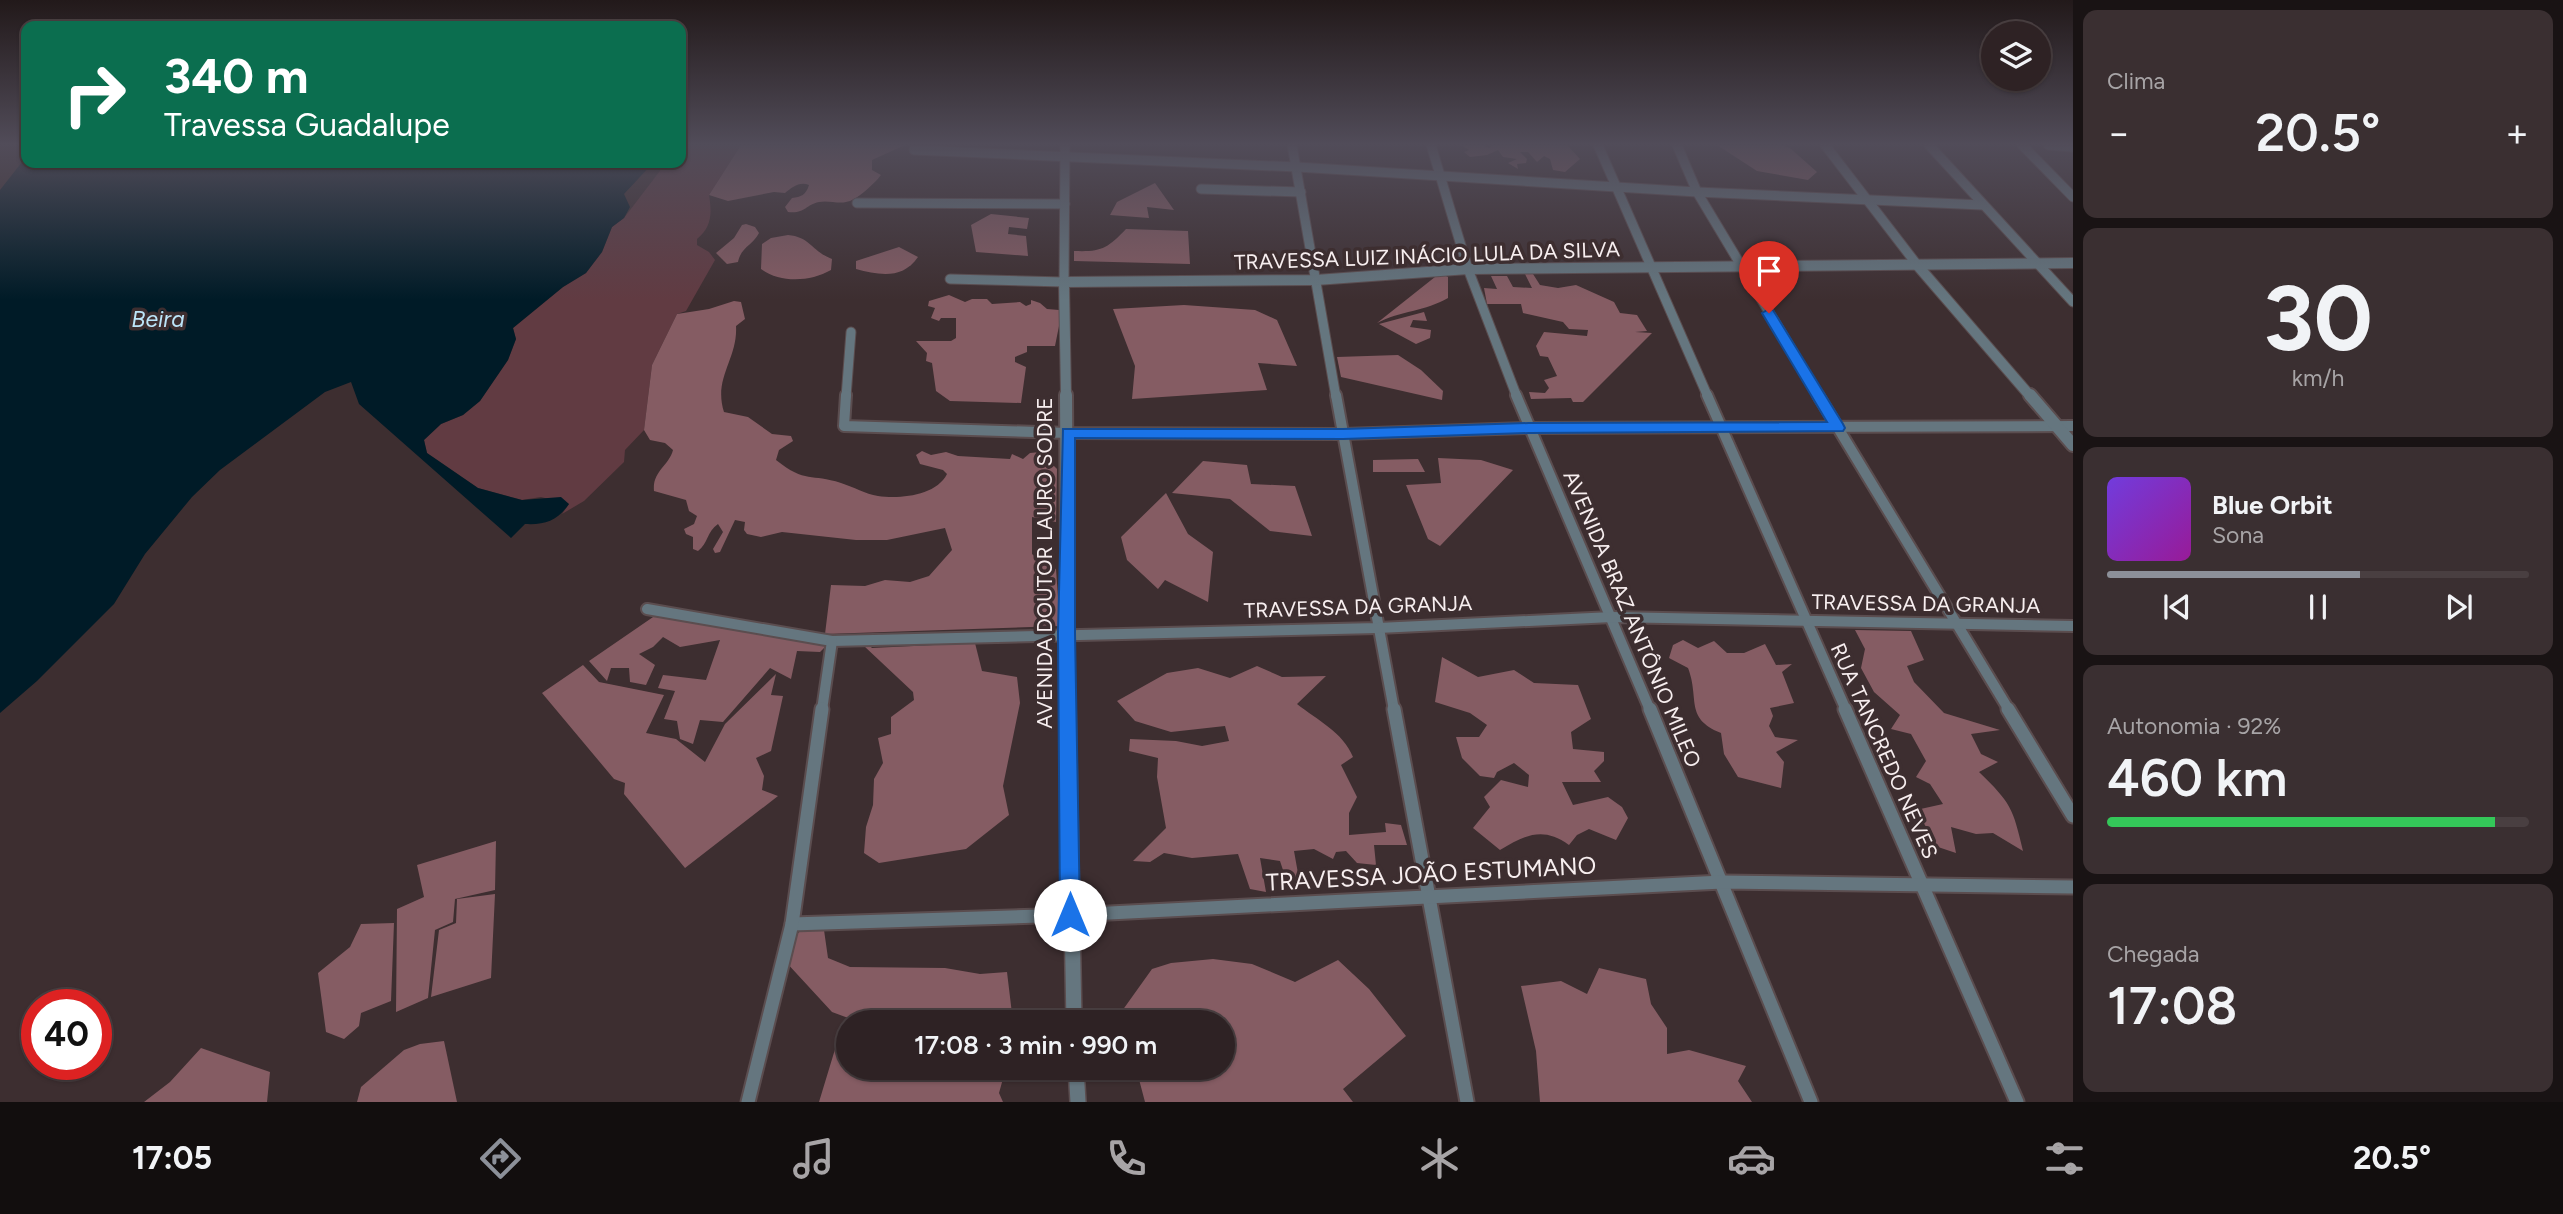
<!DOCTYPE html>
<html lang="pt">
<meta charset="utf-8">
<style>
:root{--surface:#2e2224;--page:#3a2f31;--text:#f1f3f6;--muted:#a7a4a6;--line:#493f41;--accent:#8c9099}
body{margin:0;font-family:Figtree,sans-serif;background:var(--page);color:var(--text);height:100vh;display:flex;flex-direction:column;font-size:26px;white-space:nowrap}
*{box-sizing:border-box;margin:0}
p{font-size:23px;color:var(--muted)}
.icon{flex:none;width:38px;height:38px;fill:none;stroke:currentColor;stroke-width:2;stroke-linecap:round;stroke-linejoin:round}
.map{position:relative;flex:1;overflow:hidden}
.sheet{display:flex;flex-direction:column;gap:10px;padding:10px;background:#191314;width:490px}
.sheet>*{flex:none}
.top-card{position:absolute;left:21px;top:21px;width:665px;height:147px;border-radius:14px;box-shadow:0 2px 5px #0004,0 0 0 2px var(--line);background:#0b6e4f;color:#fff;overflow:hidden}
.fabs{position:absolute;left:1981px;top:21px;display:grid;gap:14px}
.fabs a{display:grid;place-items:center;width:70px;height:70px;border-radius:50%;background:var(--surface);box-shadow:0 2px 5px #0004,0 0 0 2px var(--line);font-size:35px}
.speed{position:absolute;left:21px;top:989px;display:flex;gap:14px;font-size:35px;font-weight:700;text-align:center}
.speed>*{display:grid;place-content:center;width:91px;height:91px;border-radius:50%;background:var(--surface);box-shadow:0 2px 5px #0004,0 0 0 2px var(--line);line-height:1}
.speed .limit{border:10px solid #d22;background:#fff;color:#111}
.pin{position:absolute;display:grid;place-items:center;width:60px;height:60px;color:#fff;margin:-72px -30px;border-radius:50% 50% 50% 0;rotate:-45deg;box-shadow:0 0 7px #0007}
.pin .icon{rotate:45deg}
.me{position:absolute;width:77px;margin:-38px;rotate:0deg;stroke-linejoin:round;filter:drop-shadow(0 0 5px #0008)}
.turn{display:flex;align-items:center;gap:24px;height:147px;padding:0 28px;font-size:32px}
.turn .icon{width:91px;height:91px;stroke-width:2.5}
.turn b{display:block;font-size:49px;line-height:60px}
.big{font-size:52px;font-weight:600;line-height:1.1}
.sheet .card{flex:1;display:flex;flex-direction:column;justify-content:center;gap:10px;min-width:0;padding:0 24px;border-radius:14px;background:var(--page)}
.sheet .dial{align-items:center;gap:0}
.dial b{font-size:91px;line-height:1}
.song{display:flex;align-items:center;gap:21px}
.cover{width:84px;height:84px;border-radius:10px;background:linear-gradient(135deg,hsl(260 70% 55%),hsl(300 70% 35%))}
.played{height:7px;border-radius:4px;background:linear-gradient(90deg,var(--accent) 60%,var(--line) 60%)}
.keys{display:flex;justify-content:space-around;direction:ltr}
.heat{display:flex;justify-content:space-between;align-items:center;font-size:38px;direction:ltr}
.charge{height:10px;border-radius:5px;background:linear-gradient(90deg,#34c759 92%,var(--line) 0)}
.trip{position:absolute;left:836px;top:1010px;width:399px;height:70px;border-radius:35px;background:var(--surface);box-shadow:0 2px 5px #0004,0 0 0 2px var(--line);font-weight:600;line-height:70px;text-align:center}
.tabs{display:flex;height:112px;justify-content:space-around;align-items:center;background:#120e0e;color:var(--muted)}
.tabs .icon{width:49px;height:49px}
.tabs .active{color:var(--accent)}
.tabs b{font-size:32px;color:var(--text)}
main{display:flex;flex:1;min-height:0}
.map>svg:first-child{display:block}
.green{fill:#613b42}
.forest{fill:#855c63}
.water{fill:#001b27}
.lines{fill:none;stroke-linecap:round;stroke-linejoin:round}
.minor-far2-casing{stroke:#5b4d4f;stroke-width:11}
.minor-far1-casing{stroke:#5b4d4f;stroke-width:14}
.minor-casing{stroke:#5b4d4f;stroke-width:17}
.tertiary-far2-casing{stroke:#5b4d4f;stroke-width:12}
.tertiary-far1-casing{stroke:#5b4d4f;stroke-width:16}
.tertiary-casing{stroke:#5b4d4f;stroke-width:18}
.minor-far2{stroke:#65767f;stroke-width:9}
.minor-far1{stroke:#65767f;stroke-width:10}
.minor{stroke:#65767f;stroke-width:13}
.tertiary-far2{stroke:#65767f;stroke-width:10}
.tertiary-far1{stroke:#65767f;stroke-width:12}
.tertiary{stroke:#65767f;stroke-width:15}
.route{fill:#1a73e8;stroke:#114b97;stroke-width:2}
.labels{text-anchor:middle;stroke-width:7;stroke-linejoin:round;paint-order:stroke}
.street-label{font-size:21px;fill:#f7eeef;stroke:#3d2e30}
.water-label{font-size:23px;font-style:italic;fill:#bce5f9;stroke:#3d2e30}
.near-street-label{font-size:24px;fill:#f7eeef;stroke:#3d2e30}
</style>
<main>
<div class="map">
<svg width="2073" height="1102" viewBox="0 0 2073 1102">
<rect width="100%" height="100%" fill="#3d2e30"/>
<!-- green -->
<path class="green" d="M681 145H741L709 195C712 213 712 227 697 239V245L709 252 715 260 686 311 677 314 652 365 644 430 625 450 624 462 584 501 562 514 569 504 541 497 522 500 478 488 427 453 424 440 441 424 463 415 480 401 508 360 516 339 513 328 563 287 586 273 602 252 612 227 624 218 666 163H681Z"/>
<!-- forest -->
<g class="forest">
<path d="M741 145H905L872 160V170L881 175C875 183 856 201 846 202 838 204 828 200 819 202 805 205 805 214 788 212L785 207 792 198C801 197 806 195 809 185 800 181 792 187 785 193L774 192 728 201 709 195Z"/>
<polygon points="1461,145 1483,145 1489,148 1493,145 1567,145 1580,159 1565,172 1553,170 1550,159 1544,156 1537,162 1528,152 1520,152 1527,159 1526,163 1517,164 1518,169 1508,163 1517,159 1503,157 1498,150 1487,155 1470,157 1464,152 1469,150"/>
<polygon points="1717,145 1782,145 1790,148 1817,172 1808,180 1757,171"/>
<polygon points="1155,183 1174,210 1147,207 1149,218 1110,215 1117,202"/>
<polygon points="991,214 1029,218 1027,229 1009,227 1008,234 1026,236 1028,256 976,252 971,225"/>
<path d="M746 224 755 227 759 233C753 245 741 247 738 262L727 264 716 253 734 238 742 225Z"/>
<path d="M1126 229 1188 231 1190 264 1074 261V251C1101 252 1107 249 1126 229Z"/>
<path d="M788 235C811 237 811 251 832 259L831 270C810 282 780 283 761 269L762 244 771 238Z"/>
<path d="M899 247 918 257C902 280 879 275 856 269V261Z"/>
<path d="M1440 273 1448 277V298C1426 311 1400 311 1377 323Z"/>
<polygon points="1525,274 1533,274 1540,285 1558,288 1576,285 1614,302 1620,313 1637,315 1647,331 1635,332 1652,333 1583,402 1573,402 1571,398 1531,399 1529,392 1545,393 1549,388 1544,380 1557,376 1548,357 1540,356 1536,346 1544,332 1587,336 1588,330 1569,329 1563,322 1523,313 1521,304 1487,304 1484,288 1497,289 1491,276 1507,276 1513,287 1532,288"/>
<polygon points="949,295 965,302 972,299 987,299 992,304 1020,302 1026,306 1031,304 1031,300 1040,303 1047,309 1059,310 1059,326 1055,346 1027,346 1027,352 1015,357 1015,362 1026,367 1021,403 950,401 936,391 932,363 926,361 927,353 916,341 951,341 956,338 956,318 941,318 939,321 931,318 935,308 928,306 929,301"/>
<path d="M734 301 741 302 745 319 736 326C738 359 713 378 724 412L748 417 772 434 791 436 793 441 779 450 776 460C806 484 811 473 841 483 854 487 865 494 878 496 900 499 936 496 947 474L943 470 920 464 916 455 922 451 931 455 946 452 958 456 1010 459 1012 454 1023 459 1030 453 1040 452 1057 469 1056 522 1032 517V554L1041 562 1056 569 1060 626 825 634 831 585 865 586 885 580 910 582 929 576 952 550 945 528 887 540H856L782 532 761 537 747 534 744 530 745 522 735 520 720 552 715 553 713 549 723 532 718 524C707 531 708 544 698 551L693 549V537L686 534 684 529 694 524 697 516 689 511 686 500 654 491C652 471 669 466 673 450L665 443 650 440 644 430 652 365 677 314 709 309Z"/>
<polygon points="1184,305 1255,310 1277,320 1297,366 1258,363 1267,390 1132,399 1135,366 1113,309"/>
<polygon points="1424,312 1427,321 1413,320 1410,327 1431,330 1430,338 1416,344 1379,324"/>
<polygon points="1398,355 1421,370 1443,391 1442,400 1341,377 1337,357"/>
<polygon points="1438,458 1481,460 1513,470 1440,546 1428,539 1406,485 1441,483"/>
<polygon points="1418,459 1425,472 1373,472 1373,460"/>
<polygon points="1203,461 1247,465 1251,484 1295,486 1312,536 1270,531 1230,499 1172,493"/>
<polygon points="1166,493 1188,534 1213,552 1208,602 1165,580 1158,589 1127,560 1121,537"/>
<polygon points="656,615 827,645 820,652 797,651 791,679 770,668 723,722 700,720 693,744 680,739 677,721 664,719 675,691 658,688 663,675 706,680 720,640 680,647 663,637 653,647 639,654 655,665 646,685 630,682 629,668 611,668 607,681 589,661"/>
<path d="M1855 630 1911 631 1924 660 1907 666 1914 682 1944 713 2000 730 1971 734 1981 754 1998 762 1979 772C2011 803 2013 808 2023 851L1993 833 1976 834 1951 827 1956 853 1938 847 1916 810 1943 804 1930 784 1916 777 1926 761 1911 734 1891 729 1900 715 1874 692 1861 668 1865 649Z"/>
<path d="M1683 640 1698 648 1714 641 1727 653H1744L1765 644 1776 665 1792 664 1782 672 1794 703 1770 708 1773 716 1769 726 1775 737 1798 740 1776 752 1784 762 1781 788 1738 777 1724 754 1721 733C1684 718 1700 699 1688 668L1669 658 1673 645Z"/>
<polygon points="867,643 872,648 975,643 982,671 1017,677 1020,703 1003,786 1009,815 966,849 879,863 864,853 866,827 873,805 874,779 883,763 878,738 891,734 891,717 914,700 913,692 864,646"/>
<path d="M1442 657 1478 677 1514 670 1534 683 1578 685 1591 719 1571 732 1573 749 1604 752V761L1594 771 1601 782H1562L1573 805 1608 797 1622 807 1628 818 1616 840 1589 829 1577 835 1569 845C1543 826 1525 835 1500 850L1473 828 1490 807 1484 797 1501 780 1528 787 1529 775 1514 763 1497 772 1494 778 1480 776 1462 758 1456 737H1479L1487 725 1470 713 1435 702Z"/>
<polygon points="583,665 599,682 664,695 646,733 676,739 705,762 725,724 776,674 771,695 783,696 771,751 756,758 764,776 762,790 778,796 685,868 624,794 625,783 614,779 542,693"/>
<path d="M1257 666 1282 677 1326 676 1297 704C1317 720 1343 732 1353 757L1341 765 1357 797 1349 813V835L1386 832 1385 823 1401 825 1407 845H1374L1376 865 1357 863 1346 851 1336 852 1333 859 1314 849 1294 851 1299 879 1284 873 1280 861 1260 858 1266 892 1250 889 1238 854 1192 858 1164 853 1150 862 1133 861 1166 828 1157 777 1158 758 1129 751 1130 739 1176 741 1202 746 1229 741 1225 726 1171 732 1135 721 1117 701 1167 673 1198 668 1230 678Z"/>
<polygon points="496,841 495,890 455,899 453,922 435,930 428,998 396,1012 397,909 424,897 417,865"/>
<polygon points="495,894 491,978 431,997 439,930 456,923 457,899"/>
<polygon points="394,923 391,1001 361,1013 359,1026 344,1039 326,1032 318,973 350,947 361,924"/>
<polygon points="823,923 828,958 850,967 945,968 980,974 1007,972 1013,1022 859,1022 832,1012 785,961 791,938 805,928"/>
<polygon points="1213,959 1252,964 1295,982 1338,960 1369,989 1406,1036 1343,1089 1353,1102 1145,1102 1136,1068 1223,1068 1223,1022 1125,1022 1122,1011 1152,969 1171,963"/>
<polygon points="1599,968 1646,979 1651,1004 1667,1028 1667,1054 1689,1050 1746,1066 1738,1081 1752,1102 1540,1102 1536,1051 1521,986 1561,981 1587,994"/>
<polygon points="444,1041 457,1102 357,1102 361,1087 404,1050 420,1044"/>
<polygon points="849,1043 849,1068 1006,1068 999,1093 1003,1102 819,1102 836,1046"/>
<polygon points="201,1048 270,1072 267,1102 144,1102 170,1082"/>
</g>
<!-- water -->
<path class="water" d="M26 157V163H653L624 194 630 207 624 218 612 227 602 252 586 273 563 287 513 328 516 339 508 360 480 401 463 415 441 424 424 440 427 453 478 488 522 500 561 497 569 504C557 521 545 525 525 524L511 538 359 404 351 382 325 392 220 470 192 497 145 554 114 604 37 681 0 713V190Z"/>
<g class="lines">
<!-- minor-far2 casing -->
<g class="minor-far2-casing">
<g id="minor-far2">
<polyline points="1292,145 1336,397"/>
<polyline points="1431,145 1468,269 1517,397"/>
<polyline points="1598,145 1708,397"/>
<polyline points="1677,145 1697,192 1820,397"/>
<polyline points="1825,145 1918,266"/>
<polyline points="1929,145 2073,302"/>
<polyline points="2022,145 2073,197"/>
<polyline points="2048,145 2073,147"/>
<polyline points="914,150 1297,167 1697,192 1982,205"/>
<polyline points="1201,189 1301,192"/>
<polyline points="857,203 1065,204"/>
<polyline points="950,279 1064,282 1065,145"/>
<polyline points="846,397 851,332"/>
</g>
</g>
<!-- minor-far1 casing -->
<g class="minor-far1-casing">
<g id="minor-far1">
<polyline points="846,395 844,426 1068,433 1343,434 1529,428 2073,426"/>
<polyline points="1336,395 1394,710"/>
<polyline points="1516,395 1650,710"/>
<polyline points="1707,395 1846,710"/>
<polyline points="1818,395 2009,710"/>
<polyline points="647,609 832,641 1378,628 1612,617 2073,626"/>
<polyline points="822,710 832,641"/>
</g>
</g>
<!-- minor casing -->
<g class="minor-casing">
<g id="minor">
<polyline points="1394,709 1467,1102"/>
<polyline points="1650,709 1811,1102"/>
<polyline points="1845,709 2017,1102"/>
<polyline points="2008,709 2073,816"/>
<polyline points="792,924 1070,915 1722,882 2073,887"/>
<polyline points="748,1102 792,924 822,709"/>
</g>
</g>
<!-- tertiary-far2 casing -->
<g class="tertiary-far2-casing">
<g id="tertiary-far2">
<polyline points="1918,266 2031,397"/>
<polyline points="1066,397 1064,282 1316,280 1468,269 2073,263"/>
</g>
</g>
<!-- tertiary-far1 casing -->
<g class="tertiary-far1-casing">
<g id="tertiary-far1">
<polyline points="1066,395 1068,710"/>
<polyline points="2030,395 2073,445"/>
</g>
</g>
<!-- tertiary casing -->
<g class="tertiary-casing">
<g id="tertiary">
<polyline points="1068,709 1074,1022"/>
<polyline points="1076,1068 1078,1102"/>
</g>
</g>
<!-- minor-far2 -->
<use href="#minor-far2" class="minor-far2"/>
<!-- minor-far1 -->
<use href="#minor-far1" class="minor-far1"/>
<!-- minor -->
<use href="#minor" class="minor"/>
<!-- tertiary-far2 -->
<use href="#tertiary-far2" class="tertiary-far2"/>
<!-- tertiary-far1 -->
<use href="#tertiary-far1" class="tertiary-far1"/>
<!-- tertiary -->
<use href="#tertiary" class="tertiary"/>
</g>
<!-- sky -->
<linearGradient id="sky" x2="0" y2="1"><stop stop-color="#22191a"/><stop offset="0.48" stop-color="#514c59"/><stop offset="1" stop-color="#514c59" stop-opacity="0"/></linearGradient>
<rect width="2073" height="300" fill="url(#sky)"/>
<!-- route -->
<polygon class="route" points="1769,309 1773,310 1843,424 1845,428 1843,431 1529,433 1343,439 1075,438 1075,633 1080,915 1077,922 1070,925 1063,922 1060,915 1058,633 1063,429 1343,429 1529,423 1827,422 1762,313"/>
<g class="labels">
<!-- street labels -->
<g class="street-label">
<text transform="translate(1427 256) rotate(-2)" y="7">TRAVESSA LUIZ INÁCIO LULA DA SILVA</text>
<text transform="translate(1045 563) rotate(-90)" y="7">AVENIDA DOUTOR LAURO SODRE</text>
<text transform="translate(1926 604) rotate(1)" y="7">TRAVESSA DA GRANJA</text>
<text transform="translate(1358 607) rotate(-2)" y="7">TRAVESSA DA GRANJA</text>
<text transform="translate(1632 619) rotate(67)" y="7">AVENIDA BRAZ ANTÔNIO MILEO</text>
<text transform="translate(1884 751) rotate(66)" y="7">RUA TANCREDO NEVES</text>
</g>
<!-- water labels -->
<g class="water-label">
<text x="158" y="327">Beira</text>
</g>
<!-- near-street labels -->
<g class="near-street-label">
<text transform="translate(1431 874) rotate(-3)" y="8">TRAVESSA JOÃO ESTUMANO</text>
</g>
</g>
</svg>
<div class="fabs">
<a><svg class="icon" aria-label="layers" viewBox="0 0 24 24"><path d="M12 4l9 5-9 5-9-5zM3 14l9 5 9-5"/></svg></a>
</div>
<div class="speed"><div class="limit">40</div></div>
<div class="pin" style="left:1769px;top:313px;background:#d93025"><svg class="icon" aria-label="arrive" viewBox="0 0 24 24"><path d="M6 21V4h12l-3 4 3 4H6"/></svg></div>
<svg class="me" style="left:1070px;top:915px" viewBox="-20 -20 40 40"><circle r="19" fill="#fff"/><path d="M0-13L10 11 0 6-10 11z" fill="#1a73e8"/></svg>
<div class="trip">17:08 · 3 min · 990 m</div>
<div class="top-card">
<div class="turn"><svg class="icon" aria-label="right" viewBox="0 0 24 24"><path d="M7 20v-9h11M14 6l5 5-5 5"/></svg><div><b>340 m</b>Travessa Guadalupe</div></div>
</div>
</div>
<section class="sheet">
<div class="card"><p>Clima</p>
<div class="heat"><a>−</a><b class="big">20.5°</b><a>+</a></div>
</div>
<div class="card dial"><b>30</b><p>km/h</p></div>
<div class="card">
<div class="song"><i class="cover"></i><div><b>Blue Orbit</b><p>Sona</p></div></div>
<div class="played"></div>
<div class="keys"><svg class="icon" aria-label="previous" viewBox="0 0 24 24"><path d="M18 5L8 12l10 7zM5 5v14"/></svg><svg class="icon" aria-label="pause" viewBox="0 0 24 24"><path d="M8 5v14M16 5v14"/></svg><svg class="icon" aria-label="next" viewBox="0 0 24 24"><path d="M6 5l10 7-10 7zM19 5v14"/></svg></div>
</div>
<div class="card"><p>Autonomia · 92%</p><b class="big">460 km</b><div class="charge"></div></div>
<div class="card"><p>Chegada</p><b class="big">17:08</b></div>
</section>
</main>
<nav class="tabs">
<b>17:05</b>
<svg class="icon active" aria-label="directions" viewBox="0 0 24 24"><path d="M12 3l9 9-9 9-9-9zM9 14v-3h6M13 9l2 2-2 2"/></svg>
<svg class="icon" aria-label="music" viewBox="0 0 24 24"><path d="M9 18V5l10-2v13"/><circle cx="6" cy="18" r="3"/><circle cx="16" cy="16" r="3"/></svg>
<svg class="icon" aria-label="phone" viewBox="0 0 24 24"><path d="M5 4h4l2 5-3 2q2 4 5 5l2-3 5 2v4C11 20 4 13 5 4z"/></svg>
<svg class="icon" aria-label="climate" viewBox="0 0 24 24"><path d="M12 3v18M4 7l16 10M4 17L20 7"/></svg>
<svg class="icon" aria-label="car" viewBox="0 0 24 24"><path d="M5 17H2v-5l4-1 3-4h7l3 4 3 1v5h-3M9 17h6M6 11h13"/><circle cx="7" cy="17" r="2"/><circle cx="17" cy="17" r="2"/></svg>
<svg class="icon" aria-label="filters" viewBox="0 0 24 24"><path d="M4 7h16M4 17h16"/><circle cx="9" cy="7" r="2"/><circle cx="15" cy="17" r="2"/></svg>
<b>20.5°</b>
</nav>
